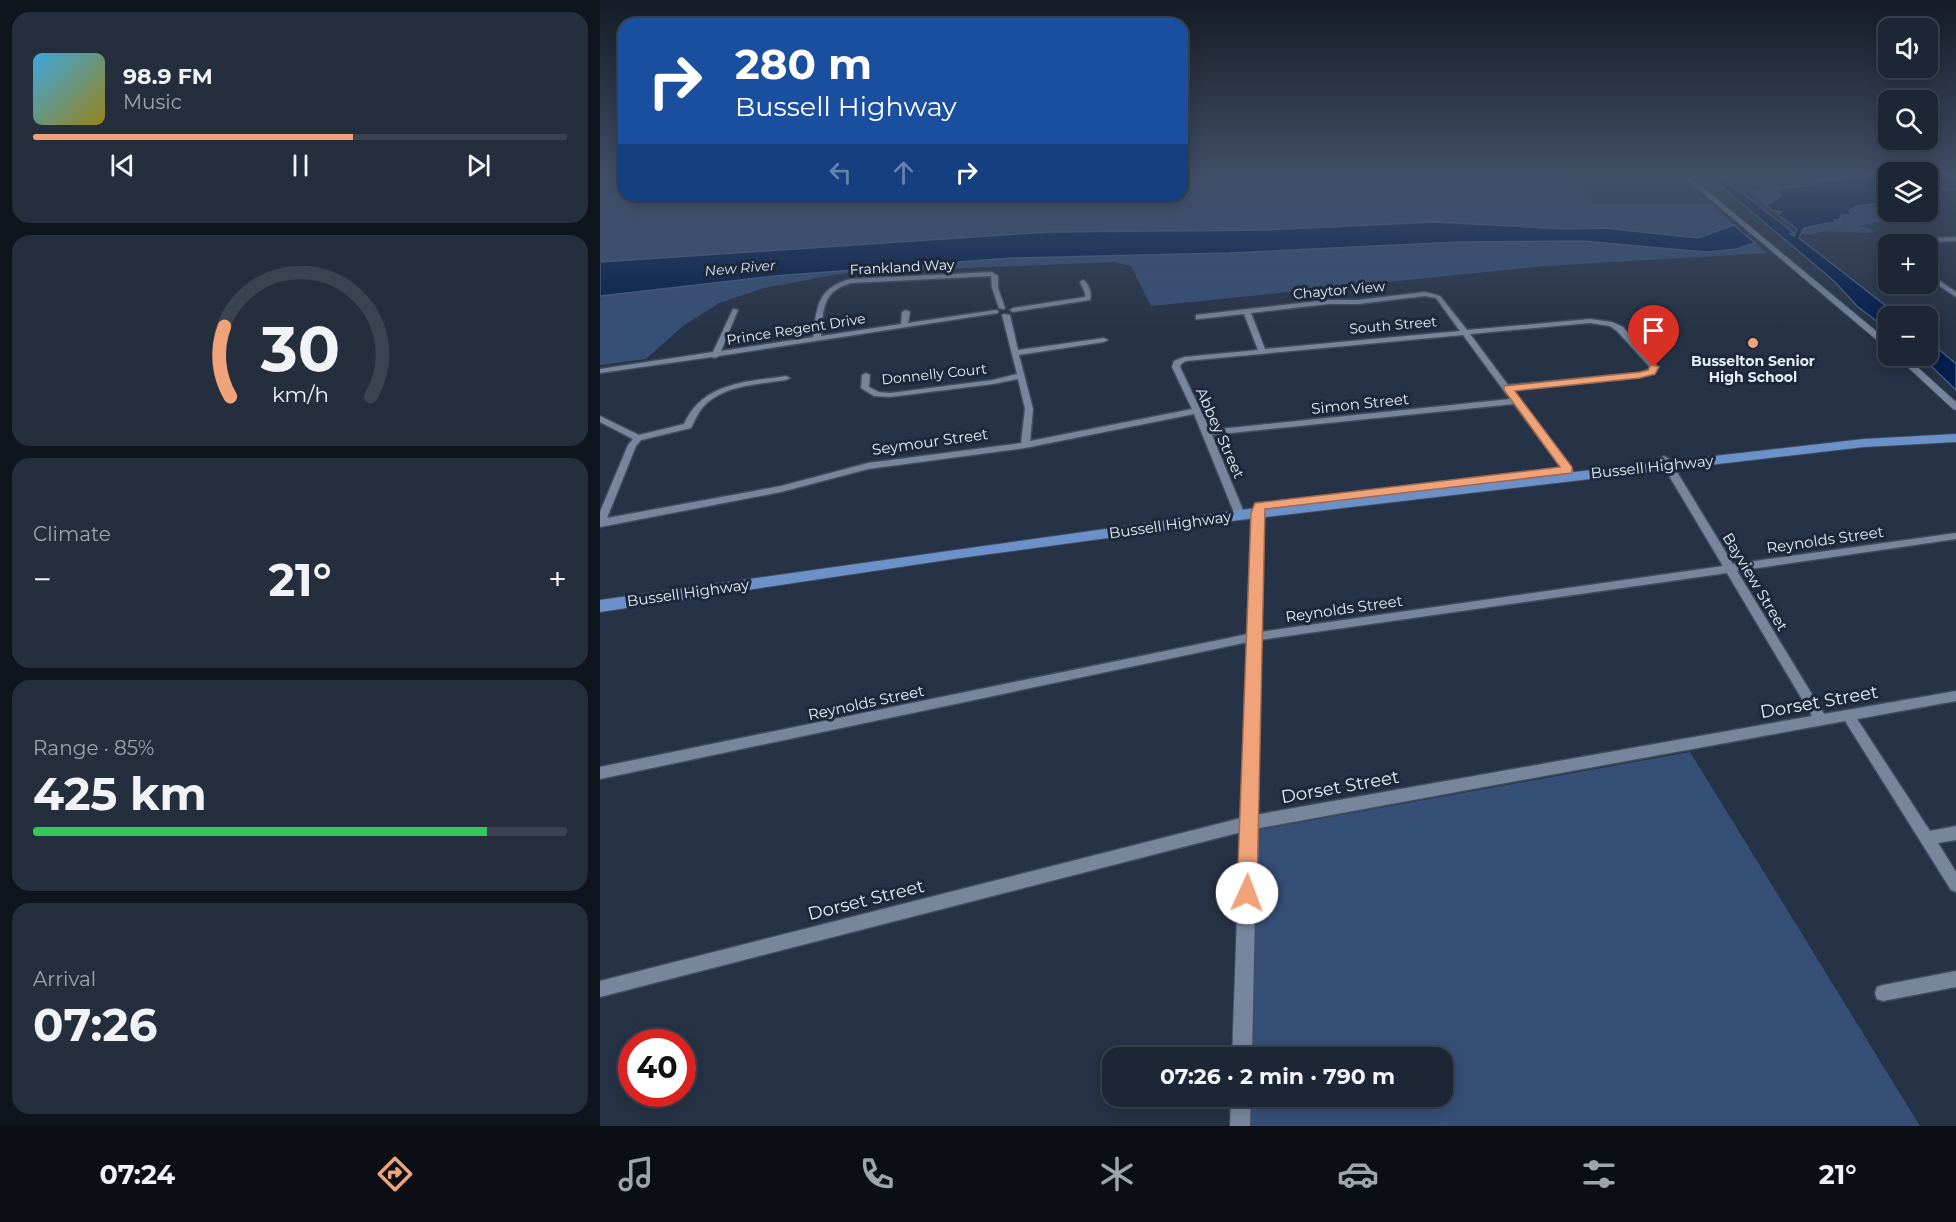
<!DOCTYPE html>
<meta charset="utf-8">
<style>
:root{--surface:#1c2634;--page:#252e3c;--text:#f1f3f6;--muted:#a0a5ac;--line:#3a434f;--accent:#f0a279}
body{margin:0;font-family:Montserrat,sans-serif;background:var(--page);color:var(--text);height:100vh;display:flex;flex-direction:column;font-size:22px;white-space:nowrap}
*{box-sizing:border-box;margin:0}
p{font-size:20px;color:var(--muted)}
.icon{flex:none;width:33px;height:33px;fill:none;stroke:currentColor;stroke-width:2;stroke-linecap:round;stroke-linejoin:round}
.map{position:relative;flex:1;overflow:hidden}
.drawer{display:flex;flex-direction:column;gap:12px;padding:12px;background:#0f151d;width:600px}
.drawer>*{flex:none}
.guide{position:absolute;left:18px;top:18px;width:570px;height:183px;border-radius:18px;box-shadow:0 3px 15px #0003,0 0 0 2px var(--line);background:#1a4fa0;color:#fff;overflow:hidden}
.tools{position:absolute;left:1278px;top:18px;display:grid;gap:12px}
.tools a{display:grid;place-items:center;width:60px;height:60px;border-radius:12px;background:var(--surface);box-shadow:0 3px 15px #0003,0 0 0 2px var(--line);font-size:30px}
.speed{position:absolute;left:18px;top:1029px;display:flex;gap:12px;font-size:30px;font-weight:700;text-align:center}
.speed>*{display:grid;place-content:center;width:78px;height:78px;border-radius:50%;background:var(--surface);box-shadow:0 3px 15px #0003,0 0 0 2px var(--line);line-height:1}
.speed .limit{border:9px solid #d22;background:#fff;color:#111}
.pin{position:absolute;display:grid;place-items:center;width:51px;height:51px;color:#fff;margin:-62px -26px;border-radius:50% 50% 50% 0;rotate:-45deg;box-shadow:0 0 6px #0007}
.pin .icon{rotate:45deg}
.me{position:absolute;width:66px;margin:-33px;rotate:2deg;stroke-linejoin:round;filter:drop-shadow(0 0 4px #0008)}
.turn{display:flex;align-items:center;gap:21px;height:126px;padding:0 18px;font-size:27px}
.turn .icon{width:78px;height:78px;stroke-width:2.5}
.turn b{display:block;font-size:42px;line-height:51px}
.lanes{display:flex;align-items:center;height:57px;padding:0 18px;background:#0003;justify-content:center;gap:30px;direction:ltr}
.lanes .off{opacity:.35}
.big{font-size:45px;font-weight:700;line-height:1.1}
.drawer .card{flex:1;display:flex;flex-direction:column;justify-content:center;gap:9px;min-width:0;padding:0 21px;border-radius:18px;background:var(--page)}
.drawer .dial{align-items:center;gap:0}
.dial svg{height:156px;overflow:visible;fill:none;stroke:var(--line);stroke-width:7;stroke-linecap:round;text-anchor:middle}
.dial text{fill:var(--text);stroke:none}
.song{display:flex;align-items:center;gap:18px}
.cover{width:72px;height:72px;border-radius:9px;background:linear-gradient(135deg,hsl(200 70% 55%),hsl(50 70% 35%))}
.played{height:6px;border-radius:3px;background:linear-gradient(90deg,var(--accent) 60%,var(--line) 60%)}
.keys{display:flex;justify-content:space-around;direction:ltr}
.heat{display:flex;justify-content:space-between;align-items:center;font-size:33px;direction:ltr}
.charge{height:9px;border-radius:4px;background:linear-gradient(90deg,#34c759 85%,var(--line) 0)}
.trip{position:absolute;left:502px;top:1047px;width:351px;height:60px;border-radius:18px;background:var(--surface);box-shadow:0 3px 15px #0003,0 0 0 2px var(--line);font-weight:700;line-height:60px;text-align:center}
.menu{display:flex;height:96px;justify-content:space-around;align-items:center;background:#0b0f15;color:var(--muted)}
.menu .icon{width:42px;height:42px}
.menu .selected{color:var(--accent)}
.menu b{font-size:27px;color:var(--text)}
main{display:flex;flex:1;min-height:0}
.map>svg:first-child{display:block}
.green{fill:#364f77}
.water{fill:#011e4c;stroke:#455c80;stroke-width:1.5}
.lines{fill:none;stroke-linecap:round;stroke-linejoin:round}
.minor-casing{stroke:#424d5c;stroke-width:3}
.tertiary-casing{stroke:#424d5c;stroke-width:2}
.primary-casing{stroke:#424d5c;stroke-width:2}
.minor{fill:#77869c;fill-rule:evenodd}
.tertiary{fill:#77869c;fill-rule:evenodd}
.primary{fill:#6b90ca;fill-rule:evenodd}
.route{fill:#f0a279;stroke:#9c694f;stroke-width:1.5}
.poi-dot{fill:#f0a279;stroke:#1d283b;stroke-width:2}
.labels{text-anchor:middle;stroke-width:6;stroke-linejoin:round;paint-order:stroke}
.far-street-label{font-size:14px;fill:#e5edf9;stroke:#1d283b}
.far-water-label{font-size:14px;font-style:italic;fill:#d6e1f1;stroke:#1d283b}
.far-poi-label{font-size:14px;font-weight:bold;fill:#e5edf9;stroke:#1d283b}
.street-label{font-size:15px;fill:#e5edf9;stroke:#1d283b}
.near-street-label{font-size:18px;fill:#e5edf9;stroke:#1d283b}
</style>
<main>
<section class="drawer">
<div class="card">
<div class="song"><i class="cover"></i><div><b>98.9 FM</b><p>Music</p></div></div>
<div class="played"></div>
<div class="keys"><svg class="icon" aria-label="previous" viewBox="0 0 24 24"><path d="M18 5L8 12l10 7zM5 5v14"/></svg><svg class="icon" aria-label="pause" viewBox="0 0 24 24"><path d="M8 5v14M16 5v14"/></svg><svg class="icon" aria-label="next" viewBox="0 0 24 24"><path d="M6 5l10 7-10 7zM19 5v14"/></svg></div>
</div>
<div class="card dial"><svg viewBox="0 0 100 80">
<path d="M14 69A42 42 0 1 1 86 69"/>
<path d="M14 69A42 42 0 0 1 11 33" stroke="#f0a279"/>
<text x="50" y="56" font-size="32" font-weight="700">30</text>
<text x="50" y="72" font-size="11">km/h</text>
</svg></div>
<div class="card"><p>Climate</p>
<div class="heat"><a>−</a><b class="big">21°</b><a>+</a></div>
</div>
<div class="card"><p>Range · 85%</p><b class="big">425 km</b><div class="charge"></div></div>
<div class="card"><p>Arrival</p><b class="big">07:26</b></div>
</section>
<div class="map">
<svg width="1356" height="1126" viewBox="0 0 1356 1126">
<rect width="100%" height="100%" fill="#263245"/>
<!-- green -->
<g class="green">
<polygon points="0,176 24,176 24,195 582,195 582,176 647,176 701,185 730,185 798,180 970,177 993,204 1111,204 1134,225 1098,238 1004,228 967,229 834,222 666,230 449,232 0,262"/>
<polygon points="1166,187 1179,190 1181,196 1166,205 1147,191"/>
<polygon points="1283,202 1288,202 1288,212 1328,212 1328,209 1339,217 1282,221 1259,226 1275,231 1271,233 1224,231 1210,235 1202,233 1204,228 1234,220 1241,220 1238,219 1242,215 1249,215 1249,211 1256,206"/>
<polygon points="982,241 1106,252 1136,249 1155,243 1167,253 945,266 551,306 531,266 514,262 245,273 164,288 119,303 83,326 46,359 0,365 0,296 175,276 411,258 859,242"/>
<polygon points="1090,752 1320,1126 650,1126 651,1097 843,1096 843,1058 652,1057 657,830"/>
</g>
<!-- water -->
<g class="water">
<path d="M1109 176H1120L1194 233 1190 234 1194 236 1197 229 1178 215 1181 212 1174 211 1166 205 1181 196 1176 188 1207 186 1221 181 1288 176V202L1256 206 1249 211 1251 215H1242L1239 219 1243 220H1234L1236 222C1224 223 1215 226 1204 228L1199 238 1299 316H1288V330L1257 306 1234 281Z"/>
<polygon points="1328,176 1356,176 1356,189 1328,187"/>
<polygon points="834,222 967,229 1004,228 1098,238 1134,225 1155,243 1136,249 1106,252 982,241 859,242 630,253 411,258 175,276 0,296 0,262 449,232 666,230"/>
<polygon points="1328,340 1356,364 1356,390 1328,363 1316,356 1328,356"/>
</g>
<g class="lines">
<!-- minor casing -->
<g class="minor-casing">
<g id="minor">
<polygon points="1356,237 1356,241 1288,244 1288,250 1280,242 1283,240"/>
<path d="M392 272 398 276V288L405 308 404 309 399 308 392 288 391 276 251 283C222 291 223 310 221 336L301 324 302 312 306 310 310 312 308 323 396 310 398 311V313L119 356 115 358 112 357 0 373V369L113 352 133 309 138 310 121 351 213 337C217 306 217 288 251 279Z"/>
<polygon points="1328,273 1356,292 1356,297 1328,278"/>
<path d="M483 280C489 283 492 294 490 300L413 312 410 310 413 308 485 297V293L480 282Z"/>
<path d="M825 292 840 296 867 330 990 319 1012 322 1023 327 1058 367 1054 374 1040 377 912 390 975 474 977 476 972 479 969 478 914 404 612 435 645 515 640 518 635 515 594 414 425 448 268 469 181 492 0 527V512L28 445 33 439 0 422V416L39 435 84 424C103 382 146 382 186 376L190 378 186 380C160 384 126 385 106 404 98 411 96 419 91 428L41 440 36 446 7 518 181 486 268 463 421 443 425 409 418 379 393 384 290 397 274 396 261 388 262 375 266 373 270 375 269 387 279 392 290 393 393 380 417 374 402 315 404 314 410 315 418 350 504 338 508 340 504 342 419 355 433 409 430 441 592 409 572 367 574 361 584 357 658 350 644 314 599 319H596V315L728 300H758ZM825 296 836 298 860 331 665 349 651 313 728 304H758ZM990 323 1010 326 1017 331 1050 367 1048 370 1040 373 908 385 870 334ZM863 335 910 399 610 430 580 367 581 364 586 361Z"/>
<polygon points="1064,456 1069,459 1133,564 1356,533 1356,539 1137,571 1224,714 1356,691 1356,701 1257,719 1330,831 1356,826 1356,840 1338,843 1356,872 1356,892 1351,890 1245,721 649,830 0,997 0,981 649,816 1212,716 1127,573 653,641 0,779 0,767 653,633 1123,566 1059,459"/>
<polygon points="1356,971 1356,987 1283,1001 1277,999 1275,993 1277,987 1283,985"/>
</g>
</g>
<!-- tertiary casing -->
<g class="tertiary-casing">
<g id="tertiary">
<polygon points="1083,176 1089,176 1288,341 1288,347 1285,347"/>
<polygon points="1296,356 1305,356 1356,402 1356,410 1353,409"/>
<polygon points="659,502 665,506 663,513 652,1058 632,1058 651,513 655,503"/>
<polygon points="631,1096 651,1096 650,1126 630,1126"/>
</g>
</g>
<!-- primary casing -->
<g class="primary-casing">
<polygon id="primary" points="1356,434 1356,442 1264,447 640,520 360,558 0,612 0,600 640,510 1264,439"/>
</g>
<!-- minor -->
<use href="#minor" class="minor"/>
<!-- tertiary -->
<use href="#tertiary" class="tertiary"/>
<!-- primary -->
<use href="#primary" class="primary"/>
</g>
<!-- sky -->
<linearGradient id="sky" x2="0" y2="1"><stop stop-color="#151c26"/><stop offset="0.53" stop-color="#414f68"/><stop offset="1" stop-color="#414f68" stop-opacity="0"/></linearGradient>
<rect width="1356" height="333" fill="url(#sky)"/>
<!-- route -->
<polygon class="route" points="1051,364 1059,367 1055,374 1040,378 915,391 972,467 972,473 665,509 657,893 654,900 647,903 640,900 637,893 651,513 655,503 960,467 904,390 904,386 1040,372 1048,370"/>
<!-- markers -->
<circle class="poi-dot" cx="1153" cy="343" r="6"/>
<g class="labels">
<!-- far-street labels -->
<g class="far-street-label">
<text transform="translate(302 267) rotate(-3)" y="5">Frankland Way</text>
<text transform="translate(739 290) rotate(-5)" y="5">Chaytor View</text>
<text transform="translate(793 325) rotate(-5)" y="5">South Street</text>
<text transform="translate(196 329) rotate(-9)" y="5">Prince Regent Drive</text>
<text transform="translate(334 374) rotate(-6)" y="5">Donnelly Court</text>
</g>
<!-- far-water labels -->
<g class="far-water-label">
<text transform="translate(140 268) rotate(-5)" y="5">New River</text>
</g>
<!-- far-poi labels -->
<g class="far-poi-label">
<text x="1153" y="366">Busselton Senior<tspan x="1153" dy="16">High School</tspan></text>
</g>
<!-- street labels -->
<g class="street-label">
<text transform="translate(760 404) rotate(-6)" y="5">Simon Street</text>
<text transform="translate(620 433) rotate(66)" y="5">Abbey Street</text>
<text transform="translate(330 442) rotate(-8)" y="5">Seymour Street</text>
<text transform="translate(1052 467) rotate(-6)" y="5">Bussell Highway</text>
<text transform="translate(570 525) rotate(-8)" y="5">Bussell Highway</text>
<text transform="translate(1225 540) rotate(-8)" y="5">Reynolds Street</text>
<text transform="translate(1155 582) rotate(59)" y="5">Bayview Street</text>
<text transform="translate(88 593) rotate(-8)" y="5">Bussell Highway</text>
<text transform="translate(744 609) rotate(-8)" y="5">Reynolds Street</text>
<text transform="translate(266 703) rotate(-12)" y="5">Reynolds Street</text>
</g>
<!-- near-street labels -->
<g class="near-street-label">
<text transform="translate(1219 702) rotate(-10)" y="6">Dorset Street</text>
<text transform="translate(740 787) rotate(-10)" y="6">Dorset Street</text>
<text transform="translate(266 900) rotate(-14)" y="6">Dorset Street</text>
</g>
</g>
</svg>
<div class="tools">
<a><svg class="icon" aria-label="sound" viewBox="0 0 24 24"><path d="M4 9h4l5-4v14l-5-4H4zM17 9q2 3 0 6"/></svg></a>
<a><svg class="icon" aria-label="search" viewBox="0 0 24 24"><circle cx="10" cy="10" r="6"/><path d="M15 15l6 6"/></svg></a>
<a><svg class="icon" aria-label="layers" viewBox="0 0 24 24"><path d="M12 4l9 5-9 5-9-5zM3 14l9 5 9-5"/></svg></a>
<a>+</a>
<a>−</a>
</div>
<div class="speed"><div class="limit">40</div></div>
<div class="pin" style="left:1054px;top:367px;background:#d93025"><svg class="icon" aria-label="arrive" viewBox="0 0 24 24"><path d="M6 21V4h12l-3 4 3 4H6"/></svg></div>
<svg class="me" style="left:647px;top:893px" viewBox="-20 -20 40 40"><circle r="19" fill="#fff"/><path d="M0-13L10 11 0 6-10 11z" fill="#f0a279"/></svg>
<div class="trip">07:26 · 2 min · 790 m</div>
<div class="guide">
<div class="turn"><svg class="icon" aria-label="right" viewBox="0 0 24 24"><path d="M7 20v-9h11M14 6l5 5-5 5"/></svg><div><b>280 m</b>Bussell Highway</div></div>
<div class="lanes"><svg class="icon off" aria-label="left" viewBox="0 0 24 24"><path d="M17 20v-9H6M10 6l-5 5 5 5"/></svg><svg class="icon off" aria-label="ahead" viewBox="0 0 24 24"><path d="M12 20V5M6 11l6-6 6 6"/></svg><svg class="icon" aria-label="right" viewBox="0 0 24 24"><path d="M7 20v-9h11M14 6l5 5-5 5"/></svg></div>
</div>
</div>
</main>
<nav class="menu">
<b>07:24</b>
<svg class="icon selected" aria-label="directions" viewBox="0 0 24 24"><path d="M12 3l9 9-9 9-9-9zM9 14v-3h6M13 9l2 2-2 2"/></svg>
<svg class="icon" aria-label="music" viewBox="0 0 24 24"><path d="M9 18V5l10-2v13"/><circle cx="6" cy="18" r="3"/><circle cx="16" cy="16" r="3"/></svg>
<svg class="icon" aria-label="phone" viewBox="0 0 24 24"><path d="M5 4h4l2 5-3 2q2 4 5 5l2-3 5 2v4C11 20 4 13 5 4z"/></svg>
<svg class="icon" aria-label="climate" viewBox="0 0 24 24"><path d="M12 3v18M4 7l16 10M4 17L20 7"/></svg>
<svg class="icon" aria-label="car" viewBox="0 0 24 24"><path d="M5 17H2v-5l4-1 3-4h7l3 4 3 1v5h-3M9 17h6M6 11h13"/><circle cx="7" cy="17" r="2"/><circle cx="17" cy="17" r="2"/></svg>
<svg class="icon" aria-label="filters" viewBox="0 0 24 24"><path d="M4 7h16M4 17h16"/><circle cx="9" cy="7" r="2"/><circle cx="15" cy="17" r="2"/></svg>
<b>21°</b>
</nav>
